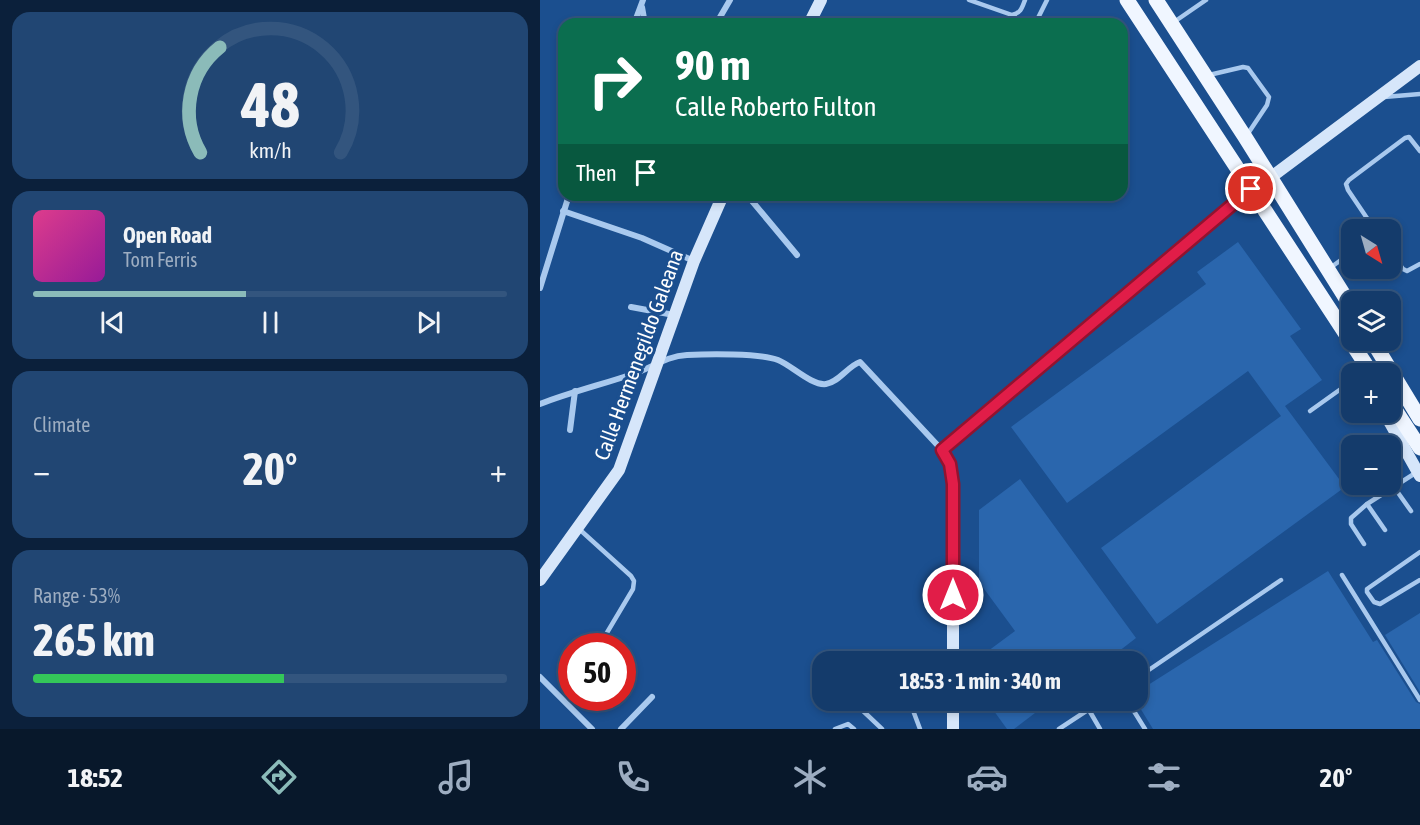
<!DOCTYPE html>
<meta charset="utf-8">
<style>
:root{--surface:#143b6b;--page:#214673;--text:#f1f3f6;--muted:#9dadc1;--line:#33557e;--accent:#8bbbb9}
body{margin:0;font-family:"Asap Condensed",sans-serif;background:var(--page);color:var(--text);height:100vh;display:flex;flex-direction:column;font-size:22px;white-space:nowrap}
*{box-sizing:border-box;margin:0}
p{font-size:20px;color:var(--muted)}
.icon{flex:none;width:33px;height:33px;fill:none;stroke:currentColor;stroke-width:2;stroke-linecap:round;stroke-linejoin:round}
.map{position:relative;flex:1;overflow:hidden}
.drawer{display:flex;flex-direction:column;gap:12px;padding:12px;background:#0b203b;width:540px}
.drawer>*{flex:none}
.top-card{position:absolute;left:18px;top:18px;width:570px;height:183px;border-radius:18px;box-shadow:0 3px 9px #0003,0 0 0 2px var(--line);background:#0b6e4f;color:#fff;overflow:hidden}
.needle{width:39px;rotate:143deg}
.controls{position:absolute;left:801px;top:219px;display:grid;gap:12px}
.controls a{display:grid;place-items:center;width:60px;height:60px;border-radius:12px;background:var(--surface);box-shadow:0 3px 9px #0003,0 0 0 2px var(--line);font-size:30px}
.speed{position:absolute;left:18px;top:633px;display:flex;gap:12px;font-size:30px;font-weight:700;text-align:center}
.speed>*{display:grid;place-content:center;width:78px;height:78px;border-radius:50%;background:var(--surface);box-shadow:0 3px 9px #0003,0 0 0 2px var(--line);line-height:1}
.speed .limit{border:9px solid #d22;background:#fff;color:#111}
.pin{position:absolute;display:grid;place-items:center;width:51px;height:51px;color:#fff;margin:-26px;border:3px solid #fff;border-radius:50%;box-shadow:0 2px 6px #0007}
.me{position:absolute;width:66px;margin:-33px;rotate:0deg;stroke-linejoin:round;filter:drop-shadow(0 0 4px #0008)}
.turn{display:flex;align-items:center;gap:21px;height:126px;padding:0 18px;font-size:27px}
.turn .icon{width:78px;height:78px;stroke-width:2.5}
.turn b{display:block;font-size:42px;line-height:51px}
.then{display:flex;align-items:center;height:57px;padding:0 18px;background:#0003;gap:12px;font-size:22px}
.big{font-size:45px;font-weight:700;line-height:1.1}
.drawer .widget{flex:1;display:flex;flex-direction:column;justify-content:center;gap:9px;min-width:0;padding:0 21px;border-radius:18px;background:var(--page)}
.drawer .dial{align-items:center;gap:0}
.dial svg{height:156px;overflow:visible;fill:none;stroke:var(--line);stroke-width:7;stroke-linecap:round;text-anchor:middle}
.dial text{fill:var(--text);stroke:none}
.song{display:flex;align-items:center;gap:18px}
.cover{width:72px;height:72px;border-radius:9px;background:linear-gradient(135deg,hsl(330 70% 55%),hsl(300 70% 35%))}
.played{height:6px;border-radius:3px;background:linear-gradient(90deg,var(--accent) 45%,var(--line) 45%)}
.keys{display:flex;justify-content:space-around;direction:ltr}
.heat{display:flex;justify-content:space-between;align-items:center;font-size:33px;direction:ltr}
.charge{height:9px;border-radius:4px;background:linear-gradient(90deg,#34c759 53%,var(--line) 0)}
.trip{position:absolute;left:272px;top:651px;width:336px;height:60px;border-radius:18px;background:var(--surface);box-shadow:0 3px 9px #0003,0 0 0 2px var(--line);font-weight:700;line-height:60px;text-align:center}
.menu{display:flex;height:96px;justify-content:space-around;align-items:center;background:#08182b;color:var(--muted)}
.menu .icon{width:42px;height:42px}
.menu .current{color:var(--accent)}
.menu b{font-size:27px;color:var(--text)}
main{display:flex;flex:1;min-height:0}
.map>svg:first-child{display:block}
.building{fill:#2a66ad}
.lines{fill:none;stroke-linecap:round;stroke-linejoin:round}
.lane{stroke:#a9c9ee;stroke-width:4.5}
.street{stroke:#a9c9ee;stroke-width:6}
.secondary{stroke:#d6e6fa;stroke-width:12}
.primary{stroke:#f0f6ff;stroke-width:15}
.route-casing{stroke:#92132f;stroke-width:15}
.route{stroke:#e11d48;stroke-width:10}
.labels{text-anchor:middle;stroke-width:6;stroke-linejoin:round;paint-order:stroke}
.street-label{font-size:21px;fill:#fff;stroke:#1b4f8f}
</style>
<main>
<section class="drawer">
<div class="widget dial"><svg viewBox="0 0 100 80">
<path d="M14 69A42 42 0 1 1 86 69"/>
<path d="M14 69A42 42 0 0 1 24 15" stroke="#8bbbb9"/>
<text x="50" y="56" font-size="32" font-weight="700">48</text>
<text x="50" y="72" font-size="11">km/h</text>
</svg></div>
<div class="widget">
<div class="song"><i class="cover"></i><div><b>Open Road</b><p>Tom Ferris</p></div></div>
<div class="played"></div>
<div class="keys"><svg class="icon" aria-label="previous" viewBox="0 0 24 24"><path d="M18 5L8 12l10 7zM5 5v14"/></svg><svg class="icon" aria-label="pause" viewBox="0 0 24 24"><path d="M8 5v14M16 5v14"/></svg><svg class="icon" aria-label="next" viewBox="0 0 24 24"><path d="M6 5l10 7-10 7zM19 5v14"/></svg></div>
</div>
<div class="widget"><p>Climate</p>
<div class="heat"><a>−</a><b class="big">20°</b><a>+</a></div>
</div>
<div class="widget"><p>Range · 53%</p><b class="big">265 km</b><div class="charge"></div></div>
</section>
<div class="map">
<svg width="880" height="729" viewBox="0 0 880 729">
<rect width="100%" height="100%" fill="#1b4f8f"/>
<!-- building -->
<g class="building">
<polygon points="698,242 761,329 750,336 782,380 745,406 805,487 617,624 561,548 741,416 708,371 527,503 471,427 666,284 657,272"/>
<polygon points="480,479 596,638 565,662 446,662 448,651 475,631 439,582 439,510"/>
<polygon points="788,571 833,642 837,640 876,702 880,704 880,729 613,729 597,703 597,692"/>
<polygon points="880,613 880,692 845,635"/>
<polygon points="446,700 512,700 474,729 467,729"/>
</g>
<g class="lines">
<!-- lane -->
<g class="lane">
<path d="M429 0 472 15C481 13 482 8 485 0"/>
<polyline points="634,22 666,0"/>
<polyline points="495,24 507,0"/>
<polyline points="669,75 703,67 708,68 729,97 727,105 707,135"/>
<polyline points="844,97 880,94"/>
<polyline points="835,230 808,190 806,184 809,180 865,138 869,137 880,151"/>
<polyline points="850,251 863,269 867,271 880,264"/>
<polyline points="790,268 812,252"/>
<polyline points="770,411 812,381"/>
<polyline points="854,487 871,511"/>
<polyline points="827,504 845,530"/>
<polyline points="38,528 91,576 94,581 93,589 59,646"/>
<polyline points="824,544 811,524 811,518 827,504 877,472"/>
<polyline points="880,552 827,589 827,592 834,602 840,604 880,580"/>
<polyline points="802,575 880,700"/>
<polyline points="597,678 741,580"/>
<polyline points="587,700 605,729"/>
<polyline points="321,709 342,729"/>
<polyline points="549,710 560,729"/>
<polyline points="374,713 380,729"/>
<polyline points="295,729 308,724 314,729"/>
<polyline points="519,729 563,700"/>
</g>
<!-- street -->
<g class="street">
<polyline points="102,7 105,24"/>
<polyline points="94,24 103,0"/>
<polyline points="176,24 190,0"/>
<polyline points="207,195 257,255"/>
<polyline points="23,211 102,238 154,261"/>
<polyline points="0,288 29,195"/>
<polyline points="91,307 134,315"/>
<path d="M0 404C31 392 64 384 96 373 113 367 127 356 147 355 167 354 220 353 238 360 251 365 272 386 286 384 299 382 308 366 320 362L402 450"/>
<polyline points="30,430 35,391"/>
<polyline points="0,677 52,729"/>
<polyline points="81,729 112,697"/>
</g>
<!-- secondary -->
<g class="secondary">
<polyline points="269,24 281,0"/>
<polyline points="730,178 880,66"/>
<polyline points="844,412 880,476"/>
<polyline points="0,580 79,470 154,261 183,195"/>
<polyline points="413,662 413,484 410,464 402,450 711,189"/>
<polyline points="413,700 413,729"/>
</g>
<!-- primary -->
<g class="primary">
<polyline points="587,0 832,374"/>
<polyline points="616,0 705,137 812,308"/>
<polyline points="832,340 880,419"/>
<polyline points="850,402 880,448"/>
</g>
</g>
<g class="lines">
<!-- route casing -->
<g class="route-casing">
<polyline id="route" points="413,595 413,484 410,464 402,450 711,189"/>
</g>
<!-- route -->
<use href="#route" class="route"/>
</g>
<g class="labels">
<!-- street labels -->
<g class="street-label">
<text transform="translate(99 355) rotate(-70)" y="7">Calle Hermenegildo Galeana</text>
</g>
</g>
</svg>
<div class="controls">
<a><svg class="needle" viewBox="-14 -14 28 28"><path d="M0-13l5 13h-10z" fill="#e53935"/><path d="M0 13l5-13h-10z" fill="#9dadc1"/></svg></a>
<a><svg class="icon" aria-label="layers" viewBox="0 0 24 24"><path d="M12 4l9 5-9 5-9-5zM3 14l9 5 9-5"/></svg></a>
<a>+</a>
<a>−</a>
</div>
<div class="speed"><div class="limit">50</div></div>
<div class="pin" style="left:711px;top:189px;background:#d93025"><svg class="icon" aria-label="arrive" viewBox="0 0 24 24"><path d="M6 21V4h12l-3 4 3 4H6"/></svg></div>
<svg class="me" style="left:413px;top:595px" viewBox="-20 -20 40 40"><circle r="17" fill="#e11d48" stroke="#fff" stroke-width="3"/><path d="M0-11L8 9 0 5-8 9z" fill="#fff"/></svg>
<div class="trip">18:53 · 1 min · 340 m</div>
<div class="top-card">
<div class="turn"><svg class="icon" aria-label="right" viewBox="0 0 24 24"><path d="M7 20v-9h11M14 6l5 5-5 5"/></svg><div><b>90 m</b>Calle Roberto Fulton</div></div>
<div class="then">Then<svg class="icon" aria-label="arrive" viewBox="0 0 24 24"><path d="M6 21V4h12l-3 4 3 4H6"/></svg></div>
</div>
</div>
</main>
<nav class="menu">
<b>18:52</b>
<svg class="icon current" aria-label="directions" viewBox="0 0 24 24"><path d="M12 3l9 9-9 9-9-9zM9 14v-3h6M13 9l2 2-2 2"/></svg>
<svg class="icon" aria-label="music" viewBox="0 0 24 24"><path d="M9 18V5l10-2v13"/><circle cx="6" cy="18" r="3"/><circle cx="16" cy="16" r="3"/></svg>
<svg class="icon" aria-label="phone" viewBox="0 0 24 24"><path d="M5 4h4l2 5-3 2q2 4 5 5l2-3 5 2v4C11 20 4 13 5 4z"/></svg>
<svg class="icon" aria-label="climate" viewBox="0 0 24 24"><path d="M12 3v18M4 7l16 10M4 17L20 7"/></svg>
<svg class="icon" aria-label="car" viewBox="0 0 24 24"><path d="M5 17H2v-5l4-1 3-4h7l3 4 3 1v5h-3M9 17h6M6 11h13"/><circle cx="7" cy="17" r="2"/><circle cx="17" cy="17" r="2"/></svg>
<svg class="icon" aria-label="filters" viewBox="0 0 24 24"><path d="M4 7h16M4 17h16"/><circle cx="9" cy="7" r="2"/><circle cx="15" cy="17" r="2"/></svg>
<b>20°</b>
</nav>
